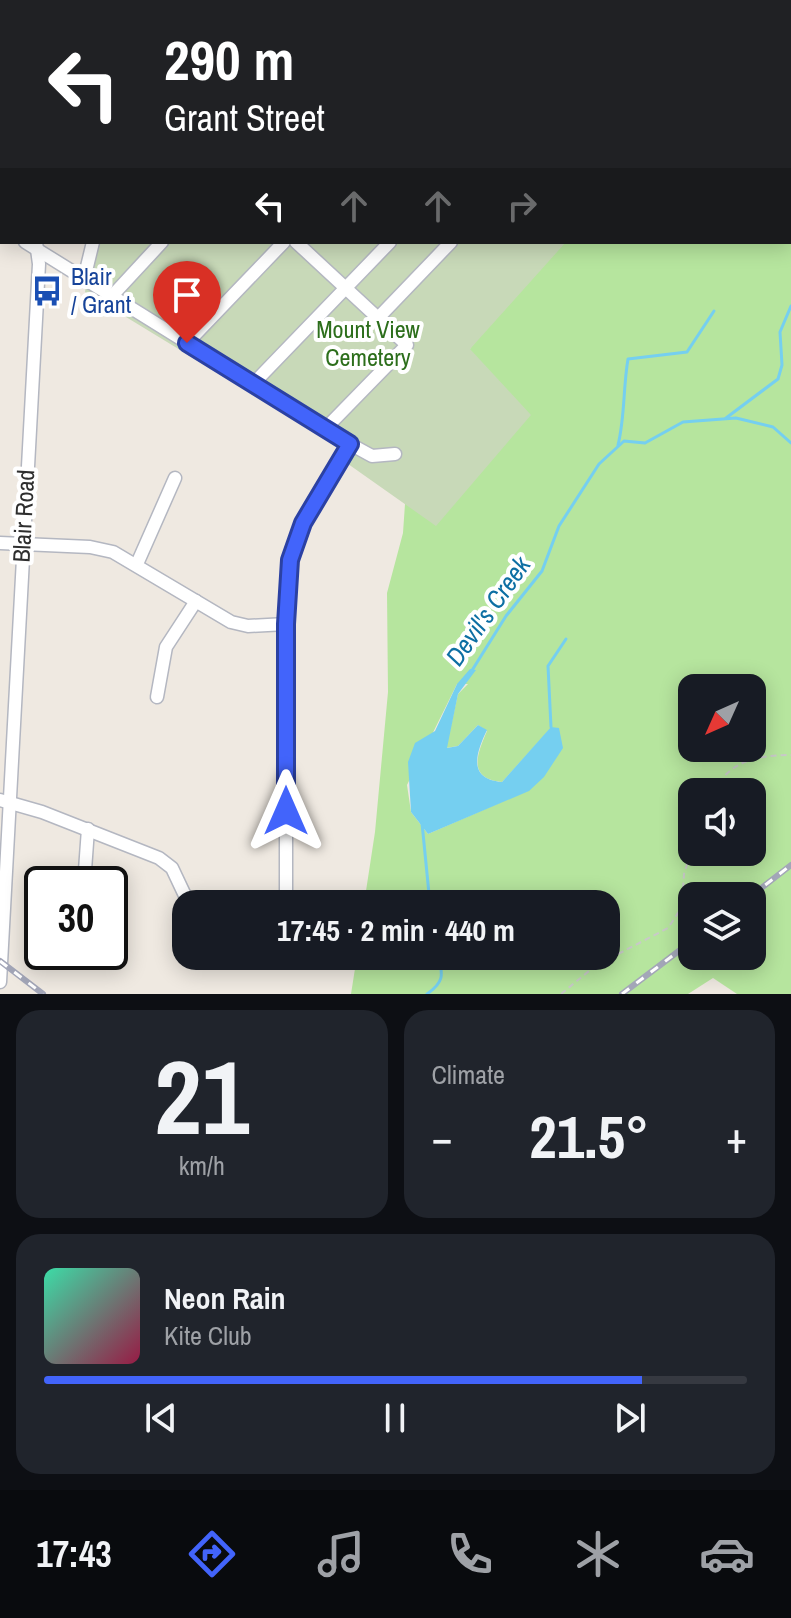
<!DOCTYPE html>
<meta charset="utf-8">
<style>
:root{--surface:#171b24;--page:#20242c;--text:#f1f3f6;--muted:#9ea1a6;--line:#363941;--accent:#4264fb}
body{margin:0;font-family:"Archivo Narrow",sans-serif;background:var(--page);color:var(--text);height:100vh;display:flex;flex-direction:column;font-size:30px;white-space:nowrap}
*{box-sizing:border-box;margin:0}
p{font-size:26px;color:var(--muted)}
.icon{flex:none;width:44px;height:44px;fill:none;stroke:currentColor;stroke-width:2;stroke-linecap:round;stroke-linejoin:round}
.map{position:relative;height:994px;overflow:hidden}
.sheet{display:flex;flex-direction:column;gap:16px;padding:16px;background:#0d0f14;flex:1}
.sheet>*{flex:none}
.guide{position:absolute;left:0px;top:0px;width:792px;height:244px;box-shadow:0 4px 20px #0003;background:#202124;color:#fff;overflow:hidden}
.needle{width:52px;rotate:225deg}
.fabs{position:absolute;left:678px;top:674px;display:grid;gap:16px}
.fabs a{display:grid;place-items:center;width:88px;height:88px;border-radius:16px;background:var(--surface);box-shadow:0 4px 20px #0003;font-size:40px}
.speed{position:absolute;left:24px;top:866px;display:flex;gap:16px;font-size:40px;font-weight:700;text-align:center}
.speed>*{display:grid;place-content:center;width:104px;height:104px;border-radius:50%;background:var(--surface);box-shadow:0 4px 20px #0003;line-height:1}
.speed .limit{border:4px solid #111;border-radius:12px;background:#fff;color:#111}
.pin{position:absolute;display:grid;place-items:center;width:68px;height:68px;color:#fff;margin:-82px -34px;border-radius:50% 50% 50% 0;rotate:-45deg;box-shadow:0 0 8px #0007}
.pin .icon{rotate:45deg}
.me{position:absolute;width:88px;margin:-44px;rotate:0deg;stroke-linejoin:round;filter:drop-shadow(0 0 6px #0008)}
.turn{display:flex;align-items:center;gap:28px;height:168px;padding:0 32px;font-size:36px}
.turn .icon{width:104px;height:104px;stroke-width:2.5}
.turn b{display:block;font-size:56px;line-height:68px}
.lanes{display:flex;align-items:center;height:76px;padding:0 32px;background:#0003;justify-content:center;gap:40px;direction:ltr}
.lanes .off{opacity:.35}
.big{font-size:60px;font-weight:700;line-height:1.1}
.sheet .tile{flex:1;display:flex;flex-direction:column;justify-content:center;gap:12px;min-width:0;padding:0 28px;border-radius:24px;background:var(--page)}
.sheet .dial{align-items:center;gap:0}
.dial b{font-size:104px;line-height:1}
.song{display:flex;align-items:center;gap:24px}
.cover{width:96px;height:96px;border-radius:12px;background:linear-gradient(135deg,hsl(160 70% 55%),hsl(340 70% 35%))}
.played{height:8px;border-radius:4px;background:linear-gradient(90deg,var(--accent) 85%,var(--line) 85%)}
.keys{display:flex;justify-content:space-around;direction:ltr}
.heat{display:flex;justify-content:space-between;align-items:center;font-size:44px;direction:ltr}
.sheet .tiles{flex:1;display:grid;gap:16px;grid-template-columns:1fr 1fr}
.tile:last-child{grid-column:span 2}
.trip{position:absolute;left:172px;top:890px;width:448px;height:80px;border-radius:24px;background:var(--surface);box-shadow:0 4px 20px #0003;font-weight:700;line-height:80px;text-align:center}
.dock{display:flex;height:128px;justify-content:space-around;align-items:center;background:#090b0e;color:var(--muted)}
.dock .icon{width:56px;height:56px}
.dock .current{color:var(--accent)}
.dock b{font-size:36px;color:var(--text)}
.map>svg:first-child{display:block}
.green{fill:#b6e59e;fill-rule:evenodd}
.cemetery{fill:#c8d9b8}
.water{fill:#75cff0}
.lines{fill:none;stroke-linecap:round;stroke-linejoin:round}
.stream{stroke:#75cff0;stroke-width:3}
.minor-casing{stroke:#b4b7c1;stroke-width:15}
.path{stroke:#c9c9c9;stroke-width:2;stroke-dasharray:6 4;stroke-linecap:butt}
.minor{stroke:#fff;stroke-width:12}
.rail-casing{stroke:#a3a6b8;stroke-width:6}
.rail{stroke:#fff;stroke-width:3;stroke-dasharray:9;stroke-linecap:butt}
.route-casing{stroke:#2b41a3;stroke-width:20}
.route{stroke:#4264fb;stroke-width:14}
.labels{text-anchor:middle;stroke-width:8;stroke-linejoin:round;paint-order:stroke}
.transit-label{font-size:24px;fill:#164399;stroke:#fff;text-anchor:start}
.park-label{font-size:24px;fill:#2c6e1b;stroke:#fff}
.street-label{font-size:24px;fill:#2e2e2e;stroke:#fff}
.water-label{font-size:26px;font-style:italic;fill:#0d6fa3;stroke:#fff}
</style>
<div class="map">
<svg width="791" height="994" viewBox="0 0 791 994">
<rect width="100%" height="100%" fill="#efe9e1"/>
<!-- green -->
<path class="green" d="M717 0H791V994H737L713 978 688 994H351L357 956H606V904H364L375 832 388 692 387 593 403 533 405 504 469 350 554 242H790V2H715ZM457 684H468L458 694 446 748 458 746 478 725 487 731C477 754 467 779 502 782L551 728 529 790 428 834 411 812 407 785ZM692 688H752V748H692ZM692 792H752V852H692ZM692 896H752V956H692Z"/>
<!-- cemetery -->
<g class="cemetery">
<polygon points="137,0 717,0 136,2"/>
<polygon points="93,242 566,242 470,349 531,415 436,526 341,459 344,450 85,292"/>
</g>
<!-- water -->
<path class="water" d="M470 669 476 670 458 694 447 748 458 746 478 725 487 730C476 753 467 779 502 782L551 727 559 728 563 748 544 777 529 791 428 834 411 812 408 762 415 743 435 731 457 684Z"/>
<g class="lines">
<!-- stream -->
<g class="stream">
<polyline points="726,418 778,379 782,365 780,332 791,306"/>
<path d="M618 445C625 417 623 388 628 359L687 352 714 311"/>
<polyline points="471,672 506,616 542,571 559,526 599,464 624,441 645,443 683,422 736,418 773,427 791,443"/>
<polyline points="551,727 548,666 566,639"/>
<polyline points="422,823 430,904"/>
<path d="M427 994C444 982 443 976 439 956"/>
</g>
<!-- minor casing -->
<g class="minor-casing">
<g id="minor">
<polyline points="143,0 151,2"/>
<polyline points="219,0 223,2"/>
<polyline points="429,0 430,2"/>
<polyline points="28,2 28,0"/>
<polyline points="339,2 341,0"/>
<polyline points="617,2 619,0"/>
<polyline points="715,2 717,0"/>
<polyline points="0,226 2,227"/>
<polyline points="25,242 350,444 372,456 395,454"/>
<polyline points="296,242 407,345 325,429"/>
<polyline points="84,279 93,242"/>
<polyline points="112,296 162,242"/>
<polyline points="379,317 451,242"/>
<polyline points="187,343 284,242"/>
<polyline points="253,384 390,242"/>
<polyline points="0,543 90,547 113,552 231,622 248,626 286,624"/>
<polyline points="137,564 175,478"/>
<polyline points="157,697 166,647 196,601"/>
<polyline points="0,800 42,812 159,858 172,868 189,904"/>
<polyline points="84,884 88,829"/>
<polyline points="286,904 286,624 290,560 303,523 350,444"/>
<polyline points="0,982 39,264 36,242"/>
</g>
</g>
<!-- path -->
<g class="path">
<path d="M715 792C727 760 761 755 791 755"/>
<polyline points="561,994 595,966 668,928 682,907 684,874 692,849"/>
</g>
<!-- minor -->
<use href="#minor" class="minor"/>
<!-- rail casing -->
<g class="rail-casing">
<g id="rail">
<polyline points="751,896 791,865"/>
<polyline points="0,961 43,994"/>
<polyline points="622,994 692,941"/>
</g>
</g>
<!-- rail -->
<use href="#rail" class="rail"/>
</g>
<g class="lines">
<!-- route casing -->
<g class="route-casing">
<polyline id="route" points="187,343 350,444 303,523 290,560 286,624 286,811"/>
</g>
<!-- route -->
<use href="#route" class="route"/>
</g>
<!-- icons -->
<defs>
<g id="bus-bare" transform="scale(2.4)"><path d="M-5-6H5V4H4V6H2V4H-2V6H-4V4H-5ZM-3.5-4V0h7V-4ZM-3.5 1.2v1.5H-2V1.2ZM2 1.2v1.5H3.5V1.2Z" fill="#1a4fb4" stroke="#fff" stroke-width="2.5" paint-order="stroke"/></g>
</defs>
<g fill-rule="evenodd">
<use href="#bus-bare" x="47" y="291"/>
</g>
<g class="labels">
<!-- transit labels -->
<g class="transit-label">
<text x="71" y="285">Blair<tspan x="71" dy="28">/ Grant</tspan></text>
</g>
<!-- park labels -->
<g class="park-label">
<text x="368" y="338">Mount View<tspan x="368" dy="28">Cemetery</tspan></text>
</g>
<!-- street labels -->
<g class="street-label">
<text transform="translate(24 516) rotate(-87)" y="8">Blair Road</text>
</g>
<!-- water labels -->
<g class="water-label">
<text transform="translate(488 611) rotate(-55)" y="9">Devil's Creek</text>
</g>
</g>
</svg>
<div class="fabs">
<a><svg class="needle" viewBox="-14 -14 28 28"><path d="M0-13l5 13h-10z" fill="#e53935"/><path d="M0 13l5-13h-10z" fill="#9ea1a6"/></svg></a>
<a><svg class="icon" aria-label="sound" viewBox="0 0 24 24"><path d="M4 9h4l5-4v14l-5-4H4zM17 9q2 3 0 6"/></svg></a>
<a><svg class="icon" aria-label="layers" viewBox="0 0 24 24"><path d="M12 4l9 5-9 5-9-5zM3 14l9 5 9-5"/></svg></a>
</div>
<div class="speed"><div class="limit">30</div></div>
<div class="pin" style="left:187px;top:343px;background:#d93025"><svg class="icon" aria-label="arrive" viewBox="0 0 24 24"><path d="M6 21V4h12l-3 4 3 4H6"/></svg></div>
<svg class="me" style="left:286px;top:811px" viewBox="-20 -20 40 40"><path d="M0-17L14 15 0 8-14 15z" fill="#4264fb" stroke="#fff" stroke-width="4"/></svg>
<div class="trip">17:45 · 2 min · 440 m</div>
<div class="guide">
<div class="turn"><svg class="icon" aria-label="left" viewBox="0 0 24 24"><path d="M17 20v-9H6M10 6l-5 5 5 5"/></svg><div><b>290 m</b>Grant Street</div></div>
<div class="lanes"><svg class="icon" aria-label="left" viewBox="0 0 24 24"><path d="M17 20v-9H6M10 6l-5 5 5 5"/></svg><svg class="icon off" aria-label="ahead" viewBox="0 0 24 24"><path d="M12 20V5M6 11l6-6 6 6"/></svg><svg class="icon off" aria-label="ahead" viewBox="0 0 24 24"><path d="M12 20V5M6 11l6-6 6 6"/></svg><svg class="icon off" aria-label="right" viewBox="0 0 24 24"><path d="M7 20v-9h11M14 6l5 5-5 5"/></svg></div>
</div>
</div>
<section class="sheet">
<div class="tiles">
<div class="tile dial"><b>21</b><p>km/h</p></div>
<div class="tile"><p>Climate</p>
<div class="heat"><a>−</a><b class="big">21.5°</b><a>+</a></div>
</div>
<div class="tile">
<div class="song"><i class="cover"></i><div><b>Neon Rain</b><p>Kite Club</p></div></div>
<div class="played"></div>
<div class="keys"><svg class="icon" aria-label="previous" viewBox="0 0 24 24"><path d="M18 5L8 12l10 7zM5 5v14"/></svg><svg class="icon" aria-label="pause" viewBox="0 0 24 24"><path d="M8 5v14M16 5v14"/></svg><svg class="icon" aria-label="next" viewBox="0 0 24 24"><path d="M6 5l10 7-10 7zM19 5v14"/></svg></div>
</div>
</div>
</section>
<nav class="dock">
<b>17:43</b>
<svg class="icon current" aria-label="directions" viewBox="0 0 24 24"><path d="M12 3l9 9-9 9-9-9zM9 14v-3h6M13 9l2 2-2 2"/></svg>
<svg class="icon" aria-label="music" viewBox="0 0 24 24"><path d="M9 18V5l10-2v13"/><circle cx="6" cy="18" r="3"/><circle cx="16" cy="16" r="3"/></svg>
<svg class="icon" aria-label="phone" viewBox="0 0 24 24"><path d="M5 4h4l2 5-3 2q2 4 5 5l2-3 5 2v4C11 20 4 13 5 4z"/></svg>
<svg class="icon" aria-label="climate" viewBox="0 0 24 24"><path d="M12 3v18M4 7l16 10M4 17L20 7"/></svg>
<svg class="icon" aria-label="car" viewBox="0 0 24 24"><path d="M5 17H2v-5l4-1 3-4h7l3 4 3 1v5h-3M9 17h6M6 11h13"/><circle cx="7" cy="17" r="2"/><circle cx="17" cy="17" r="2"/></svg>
</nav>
